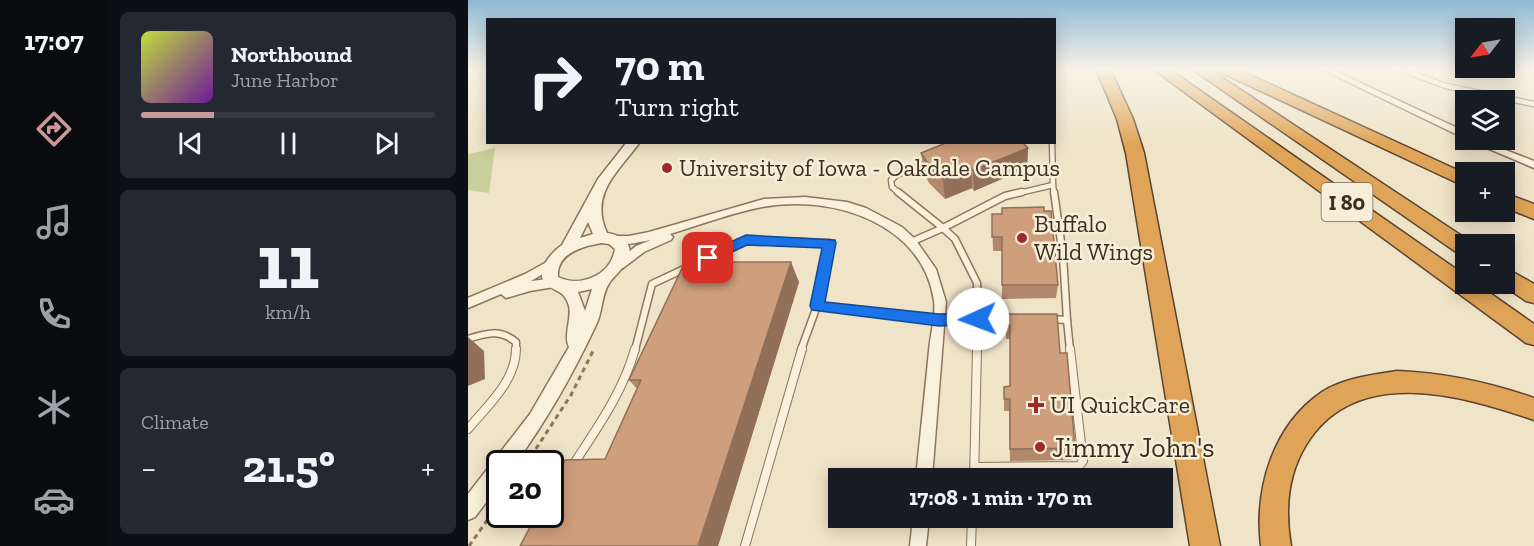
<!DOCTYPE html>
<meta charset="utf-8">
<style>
:root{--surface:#171b24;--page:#242831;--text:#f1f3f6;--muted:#9ea1a6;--line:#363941;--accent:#cc999b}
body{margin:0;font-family:"Zilla Slab",serif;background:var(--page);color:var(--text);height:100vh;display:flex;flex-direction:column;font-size:22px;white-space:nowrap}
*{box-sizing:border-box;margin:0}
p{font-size:20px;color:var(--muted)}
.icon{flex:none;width:33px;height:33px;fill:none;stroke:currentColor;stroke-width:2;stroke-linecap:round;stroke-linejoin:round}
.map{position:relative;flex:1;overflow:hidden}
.panel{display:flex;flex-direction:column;gap:12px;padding:12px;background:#0d0f14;width:360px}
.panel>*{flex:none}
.top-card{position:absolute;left:18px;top:18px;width:570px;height:126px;border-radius:0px;box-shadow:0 3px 15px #0003;background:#171b24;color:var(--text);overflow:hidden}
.needle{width:39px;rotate:239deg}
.tools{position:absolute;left:987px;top:18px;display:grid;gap:12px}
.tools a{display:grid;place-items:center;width:60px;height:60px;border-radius:0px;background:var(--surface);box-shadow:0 3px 15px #0003;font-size:30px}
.speed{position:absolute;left:18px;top:450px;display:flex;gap:12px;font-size:30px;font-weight:700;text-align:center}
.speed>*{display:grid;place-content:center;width:78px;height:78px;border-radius:50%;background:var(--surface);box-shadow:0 3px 15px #0003;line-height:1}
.speed .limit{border:3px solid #111;border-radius:9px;background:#fff;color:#111}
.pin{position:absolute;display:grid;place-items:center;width:51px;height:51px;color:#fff;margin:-26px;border-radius:12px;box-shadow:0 3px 9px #0006}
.me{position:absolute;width:66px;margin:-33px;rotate:268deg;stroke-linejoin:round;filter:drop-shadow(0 0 4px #0008)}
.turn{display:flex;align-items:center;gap:21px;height:126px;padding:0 30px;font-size:27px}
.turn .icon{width:78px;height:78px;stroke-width:2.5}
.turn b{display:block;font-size:42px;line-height:51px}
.big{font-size:45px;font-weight:700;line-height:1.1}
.panel .widget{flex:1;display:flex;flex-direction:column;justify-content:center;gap:9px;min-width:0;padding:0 21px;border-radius:9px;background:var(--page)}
.panel .dial{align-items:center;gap:0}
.dial b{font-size:78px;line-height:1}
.song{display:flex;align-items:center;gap:18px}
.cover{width:72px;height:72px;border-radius:9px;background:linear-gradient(135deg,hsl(70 70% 55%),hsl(280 70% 35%))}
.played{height:6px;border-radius:3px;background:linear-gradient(90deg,var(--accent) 25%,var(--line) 25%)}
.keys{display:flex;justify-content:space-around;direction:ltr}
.heat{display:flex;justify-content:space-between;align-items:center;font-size:33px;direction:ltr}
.trip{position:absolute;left:360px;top:468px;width:345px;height:60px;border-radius:0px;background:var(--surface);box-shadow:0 3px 15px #0003;font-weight:700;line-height:60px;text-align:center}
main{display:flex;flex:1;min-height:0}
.tabs{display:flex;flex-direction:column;width:108px;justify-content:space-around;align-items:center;background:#090b0e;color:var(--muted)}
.tabs .icon{width:42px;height:42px}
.tabs .current{color:var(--accent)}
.tabs b{font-size:27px;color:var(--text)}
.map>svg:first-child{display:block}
.green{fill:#c9cf9b}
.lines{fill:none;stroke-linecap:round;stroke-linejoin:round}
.service-far2-casing{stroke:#8d765c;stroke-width:7}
.service-far1-casing{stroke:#8d765c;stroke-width:9}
.service-casing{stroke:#8d765c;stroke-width:10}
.minor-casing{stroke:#8d765c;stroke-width:3}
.tertiary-casing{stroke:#8d765c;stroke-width:3}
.motorway-casing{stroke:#5b4430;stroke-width:3}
.path{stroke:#8d765c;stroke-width:3;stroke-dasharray:5 4;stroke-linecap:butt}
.service-far2{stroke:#faf1dc;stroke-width:4.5}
.service-far1{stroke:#faf1dc;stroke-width:6}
.service{stroke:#faf1dc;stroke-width:8}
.minor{fill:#faf1dc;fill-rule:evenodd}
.tertiary{fill:#faf1dc;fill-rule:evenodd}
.motorway{fill:#e0a458;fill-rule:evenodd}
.wall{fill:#b2896c}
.shaded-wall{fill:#916f58}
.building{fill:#cf9f7d;stroke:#916f58;stroke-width:1.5}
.route{fill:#1a73e8;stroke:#114b97;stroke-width:1.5}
.poi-dot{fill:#9e2a2b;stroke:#f7eed8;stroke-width:2}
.labels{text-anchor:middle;stroke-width:5;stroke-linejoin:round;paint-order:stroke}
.shield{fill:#f7eed8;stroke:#756857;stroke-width:1.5}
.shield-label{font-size:22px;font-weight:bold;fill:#3d2e20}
.poi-label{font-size:24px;fill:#3d2e20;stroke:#f7eed8;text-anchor:start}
.near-poi-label{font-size:28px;fill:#3d2e20;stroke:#f7eed8;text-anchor:start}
</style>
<main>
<nav class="tabs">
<b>17:07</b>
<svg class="icon current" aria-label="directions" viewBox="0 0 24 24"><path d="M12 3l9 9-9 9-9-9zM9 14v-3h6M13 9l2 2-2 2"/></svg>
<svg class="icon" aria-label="music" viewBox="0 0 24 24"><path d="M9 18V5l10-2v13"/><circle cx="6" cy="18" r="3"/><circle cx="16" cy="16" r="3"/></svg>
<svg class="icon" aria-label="phone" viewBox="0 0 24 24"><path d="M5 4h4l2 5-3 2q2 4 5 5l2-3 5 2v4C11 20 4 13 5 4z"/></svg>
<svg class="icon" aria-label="climate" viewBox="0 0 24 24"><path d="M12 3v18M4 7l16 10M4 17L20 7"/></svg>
<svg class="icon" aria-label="car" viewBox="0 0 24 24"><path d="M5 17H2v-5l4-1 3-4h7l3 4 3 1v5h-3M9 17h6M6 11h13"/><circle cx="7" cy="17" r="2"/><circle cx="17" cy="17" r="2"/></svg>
</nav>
<section class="panel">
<div class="widget">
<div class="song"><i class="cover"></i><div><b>Northbound</b><p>June Harbor</p></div></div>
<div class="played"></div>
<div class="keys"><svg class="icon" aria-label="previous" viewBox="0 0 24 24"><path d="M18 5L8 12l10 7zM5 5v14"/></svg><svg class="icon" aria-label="pause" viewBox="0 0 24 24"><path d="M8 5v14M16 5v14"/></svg><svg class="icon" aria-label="next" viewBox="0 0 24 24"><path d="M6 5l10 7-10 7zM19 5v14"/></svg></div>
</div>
<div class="widget dial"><b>11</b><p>km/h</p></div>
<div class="widget"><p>Climate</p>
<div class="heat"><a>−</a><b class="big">21.5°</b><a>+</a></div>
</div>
</section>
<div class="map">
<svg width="1066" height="546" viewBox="0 0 1066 546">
<rect width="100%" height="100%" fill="#f0e4c8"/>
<!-- green -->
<polygon class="green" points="27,148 21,193 0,190 0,154"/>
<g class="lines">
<!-- service-far2 casing -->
<g class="service-far2-casing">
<g id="service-far2">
<polyline points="932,69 978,86 1066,104"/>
<polyline points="1065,69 1066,72"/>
<polyline points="585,185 586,194"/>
<polyline points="432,194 424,187 423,180 429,175 460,162"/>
<polyline points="547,194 585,185 584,142"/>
</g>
</g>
<!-- service-far1 casing -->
<g class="service-far1-casing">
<g id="service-far1">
<polyline points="430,192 475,228 537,196 554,192"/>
<polyline points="443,242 475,228 487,239 509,283 510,319 544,319"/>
<polyline points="581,319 599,320 595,256 586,192"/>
<polyline points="599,320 602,350"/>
<path d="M0 339C18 333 32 329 48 342V350"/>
<polyline points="167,350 184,284 278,240 362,243 349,306"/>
<polyline points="333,350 349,306 471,320 510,319 509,350"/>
</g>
</g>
<!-- service casing -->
<g class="service-casing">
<g id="service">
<path d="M0 429C19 406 48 381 48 349"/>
<path d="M105 465C129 428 155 392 167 349"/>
<polyline points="507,467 611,466 615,461 602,349"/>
<polyline points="506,478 509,349"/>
<polyline points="277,546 334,349"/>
<polyline points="503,546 504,518"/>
</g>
</g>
<!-- minor casing -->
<g class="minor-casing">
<g id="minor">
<polygon points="853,69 863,69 998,132 998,139"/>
<polygon points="1000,140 1012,140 1066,161 1066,168"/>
<path d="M337 197 379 202 398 208 434 227 447 239 468 269 478 302 464 478H448C452 436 457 393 461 351 462 336 468 316 466 301 455 222 362 194 294 207 263 213 232 225 202 234L205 237 203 240 176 252 155 268H147L145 265 168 246 183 240C170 242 149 249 139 239L141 236H161L181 232 296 199Z"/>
<polygon points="86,258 92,262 90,265 63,281 88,278 92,280 94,283 92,286 62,291 38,298 33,294 0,308 0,298 57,274"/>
<polygon points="445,518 461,518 458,546 442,546"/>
</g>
</g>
<!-- tertiary casing -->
<g class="tertiary-casing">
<path id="tertiary" d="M159 142H172C150 172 121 194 139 233 147 234 158 238 161 247 165 262 149 272 142 282 133 294 135 312 128 325 105 374 79 420 47 464H32V484L7 517 0 520V494L62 414 101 347C95 336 104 319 101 306 96 289 88 293 78 284 65 272 85 251 94 245L130 179ZM120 222 125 234 112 238ZM134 243 141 244 147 249C143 275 113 288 90 277 88 253 115 246 134 243ZM124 289 117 311 110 292Z"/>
</g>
<!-- motorway casing -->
<g class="motorway-casing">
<g id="motorway">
<polygon points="628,69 642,69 665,119 676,153 752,546 722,546 658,153 649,119"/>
<polygon points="685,69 701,69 998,276 998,284 1009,284 1066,324 1066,345 1058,343"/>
<polygon points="724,69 741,69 1006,244 998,244 998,256 991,254"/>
<polygon points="750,69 769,69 998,174 998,187 752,72"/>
<polygon points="1036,193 1066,204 1066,219 1036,207"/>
<polygon points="1036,267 1066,284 1066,303 1058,301 1033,284 1036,284"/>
<path d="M929 371C977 373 1020 382 1066 398V420C993 395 887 364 838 445 819 476 817 511 823 546H793C786 489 805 425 854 392 876 378 904 375 929 371Z"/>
</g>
</g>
<!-- path -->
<g class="path">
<polyline points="58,464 103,395 125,351"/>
<polyline points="1,546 32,502"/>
</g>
<!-- service-far2 -->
<use href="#service-far2" class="service-far2"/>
<!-- service-far1 -->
<use href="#service-far1" class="service-far1"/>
<!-- service -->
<use href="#service" class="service"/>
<!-- minor -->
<use href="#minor" class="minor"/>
<!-- tertiary -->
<use href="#tertiary" class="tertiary"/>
<!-- motorway -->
<use href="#motorway" class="motorway"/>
</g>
<!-- wall -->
<g class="wall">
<polygon points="478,142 554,142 560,148 559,168 506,191 504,188 477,199 461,183 456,173 453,153 479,143"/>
<polygon points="524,214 534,214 590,285 588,298 534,299 534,251 525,251"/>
<polygon points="331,282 250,546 52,546 137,459 169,389 161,380"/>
<polygon points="538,314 592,353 607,448 604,460 542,461 541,411 536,411 536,387 542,386 542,339 538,339"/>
</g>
<!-- shaded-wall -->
<g class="shaded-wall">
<polygon points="560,148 559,168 506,191 505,170"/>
<polygon points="503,168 504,188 477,199 475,179"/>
<polygon points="323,262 331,282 250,546 230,546"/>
<polygon points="0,337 16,351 17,379 0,386"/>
</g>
<!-- building -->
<g class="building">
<polygon points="480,142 554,142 560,148 505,170 503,168 475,179 459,162 453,153"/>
<polygon points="576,207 576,211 583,211 590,285 534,285 534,237 524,237 524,214 534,214 534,208"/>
<polygon points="217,262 323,262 230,546 52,546 69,514 82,514 82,488 97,460 137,459 173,380 161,380"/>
<polygon points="538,314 589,314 592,353 599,353 607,448 542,449 542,399 536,399 536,387 542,386 542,325 538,325"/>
</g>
<!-- sky -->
<linearGradient id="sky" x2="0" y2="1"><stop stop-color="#8fbad6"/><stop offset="0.48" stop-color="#f8f3e6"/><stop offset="1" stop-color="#f8f3e6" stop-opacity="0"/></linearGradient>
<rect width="1066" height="145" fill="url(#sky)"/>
<!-- route -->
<polygon class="route" points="278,235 367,240 368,243 357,302 471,314 510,313 515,314 518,319 515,323 510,324 471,326 344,310 342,306 354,248 279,245 245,261 236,261 234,258 236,254"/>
<!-- markers -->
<g class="poi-dot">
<circle cx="199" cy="168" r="6"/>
<circle cx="554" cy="238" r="6"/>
<path d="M565 396h6v6h6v6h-6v6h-6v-6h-6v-6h6z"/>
<circle cx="572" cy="447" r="6"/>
</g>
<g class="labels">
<!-- shield labels -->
<rect class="shield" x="853.5" y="183" width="51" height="38" rx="4.5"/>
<g class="shield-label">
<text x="879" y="210">I 80</text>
</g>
<!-- poi labels -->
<g class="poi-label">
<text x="211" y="176">University of Iowa - Oakdale Campus</text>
<text x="566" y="232">Buffalo<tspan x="566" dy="28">Wild Wings</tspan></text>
<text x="582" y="413">UI QuickCare</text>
</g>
<!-- near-poi labels -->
<g class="near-poi-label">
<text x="584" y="457">Jimmy John's</text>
</g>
</g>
</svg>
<div class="tools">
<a><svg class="needle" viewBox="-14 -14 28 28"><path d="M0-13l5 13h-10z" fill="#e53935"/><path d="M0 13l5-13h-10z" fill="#9ea1a6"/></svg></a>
<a><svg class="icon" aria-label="layers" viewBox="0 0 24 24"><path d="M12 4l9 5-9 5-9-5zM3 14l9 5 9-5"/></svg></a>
<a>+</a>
<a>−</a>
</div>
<div class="speed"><div class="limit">20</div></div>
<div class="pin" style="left:240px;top:258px;background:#d93025"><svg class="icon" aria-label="arrive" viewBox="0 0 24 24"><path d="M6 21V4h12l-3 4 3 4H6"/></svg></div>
<svg class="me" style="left:510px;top:319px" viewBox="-20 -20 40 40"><circle r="19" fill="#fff"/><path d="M0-13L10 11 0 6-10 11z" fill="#1a73e8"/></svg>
<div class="trip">17:08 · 1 min · 170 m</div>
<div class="top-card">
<div class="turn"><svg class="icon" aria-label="right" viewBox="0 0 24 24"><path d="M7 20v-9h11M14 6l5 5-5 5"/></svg><div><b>70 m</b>Turn right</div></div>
</div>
</div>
</main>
